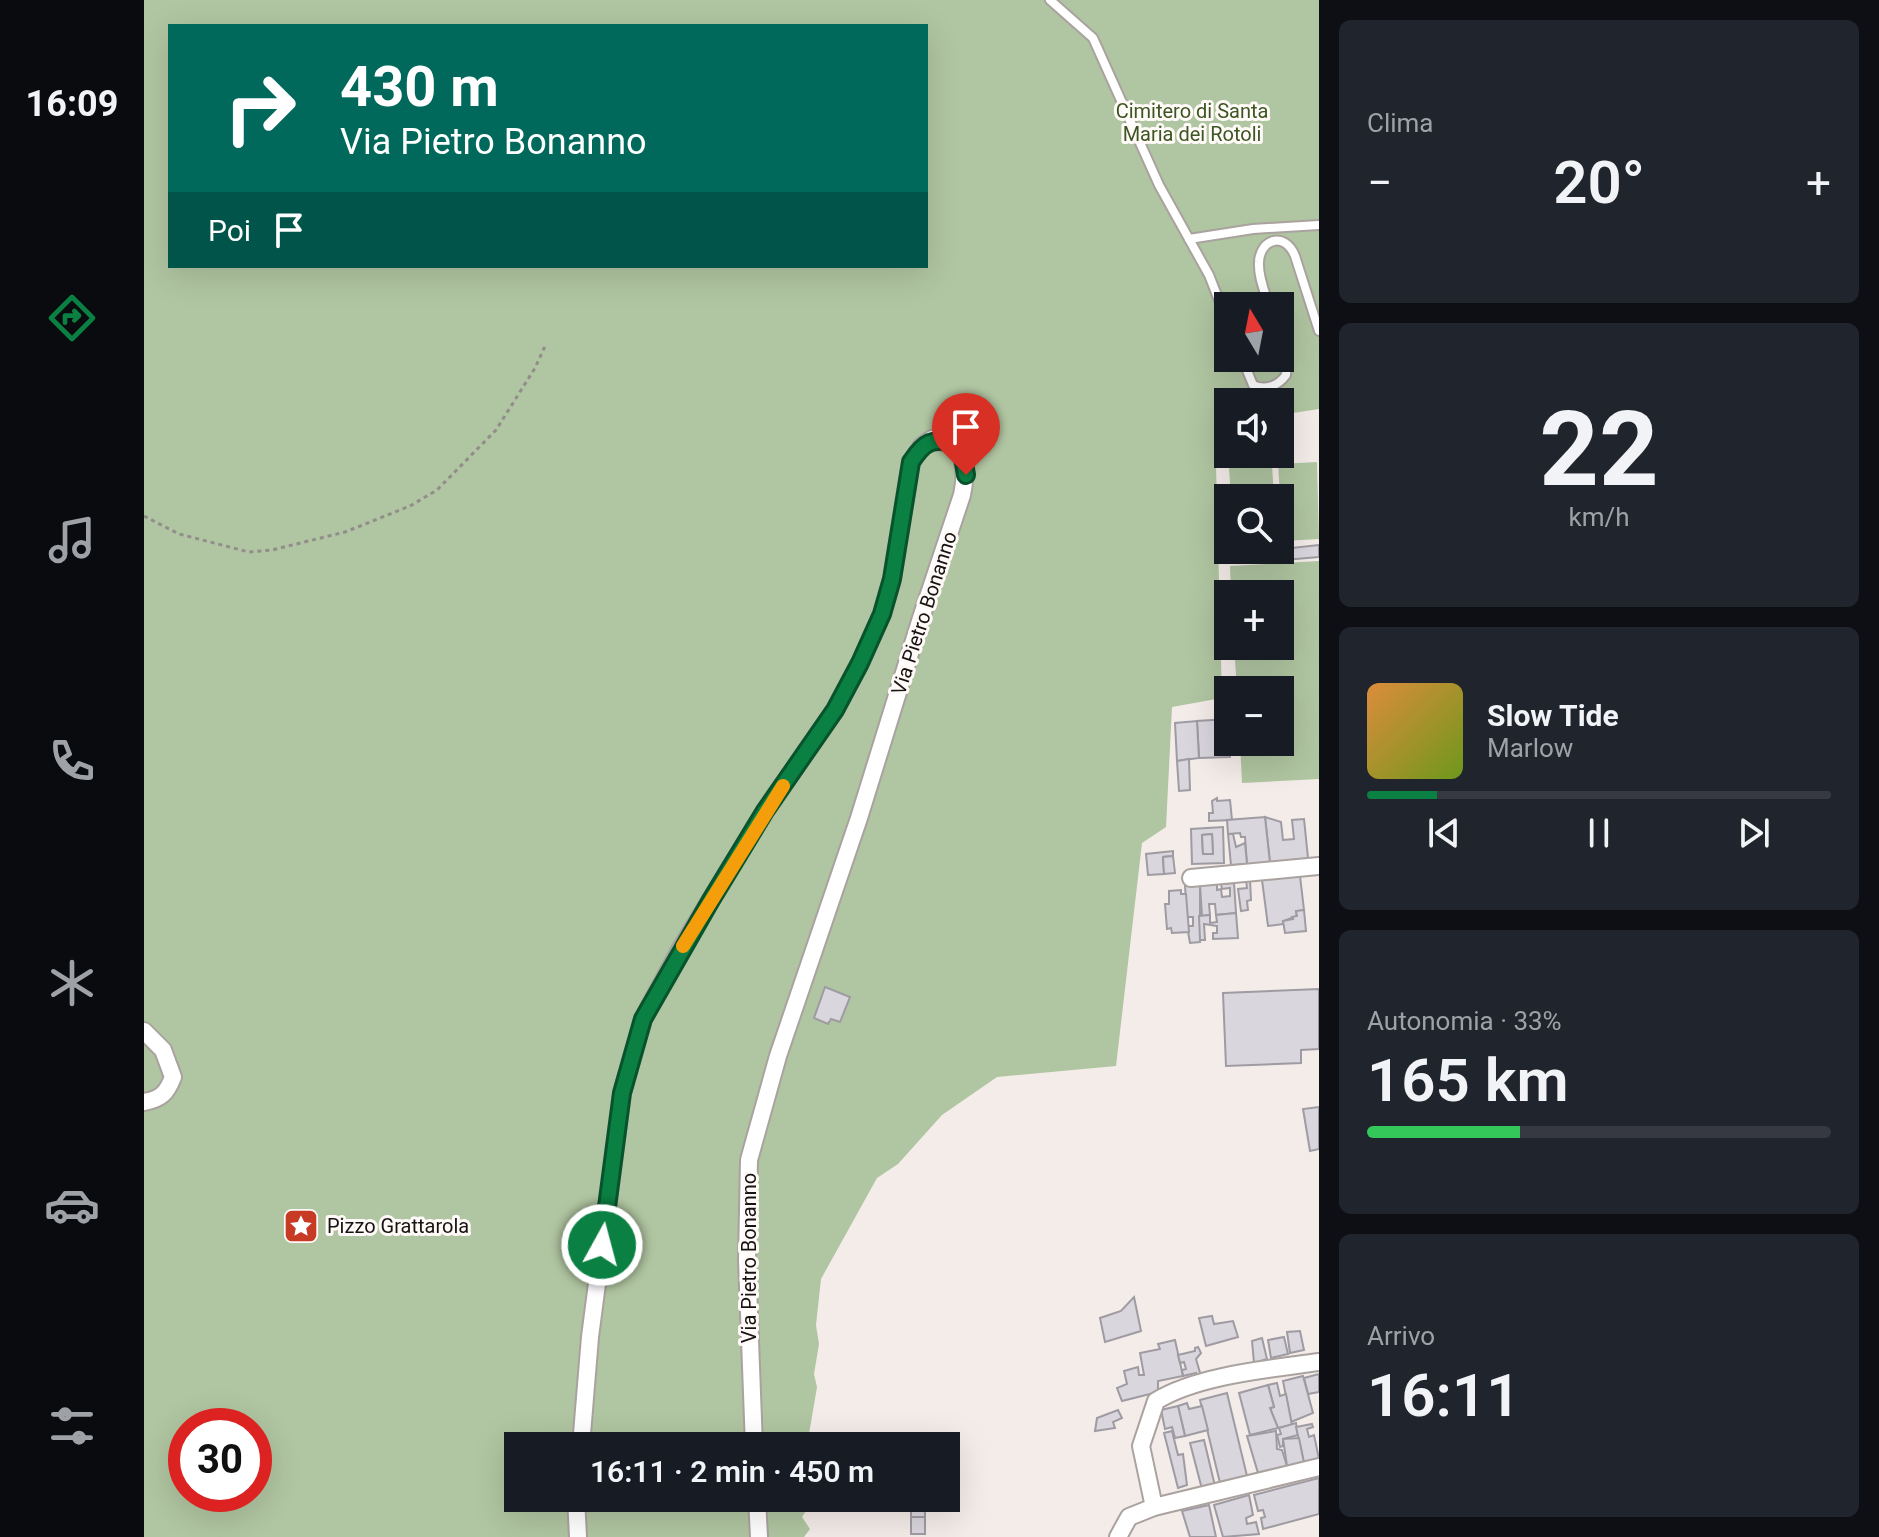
<!DOCTYPE html>
<html lang="it">
<meta charset="utf-8">
<style>
:root{--surface:#171b24;--page:#20242c;--text:#f1f3f6;--muted:#9ea1a6;--line:#363941;--accent:#0b8043}
body{margin:0;font-family:Roboto,sans-serif;background:var(--page);color:var(--text);height:100vh;display:flex;flex-direction:column;font-size:30px;white-space:nowrap}
*{box-sizing:border-box;margin:0}
p{font-size:26px;color:var(--muted)}
.icon{flex:none;width:44px;height:44px;fill:none;stroke:currentColor;stroke-width:2;stroke-linecap:round;stroke-linejoin:round}
.map{position:relative;flex:1;overflow:hidden}
.details{display:flex;flex-direction:column;gap:20px;padding:20px;background:#0d0f14;width:560px}
.details>*{flex:none}
.guide{position:absolute;left:24px;top:24px;width:760px;height:244px;border-radius:0px;box-shadow:0 8px 32px #0002;background:#00695c;color:#fff;overflow:hidden}
.needle{width:52px;rotate:350deg}
.controls{position:absolute;left:1070px;top:292px;display:grid;gap:16px}
.controls a{display:grid;place-items:center;width:80px;height:80px;border-radius:0px;background:var(--surface);box-shadow:0 8px 32px #0002;font-size:40px}
.speed{position:absolute;left:24px;top:1408px;display:flex;gap:16px;font-size:40px;font-weight:700;text-align:center}
.speed>*{display:grid;place-content:center;width:104px;height:104px;border-radius:50%;background:var(--surface);box-shadow:0 8px 32px #0002;line-height:1}
.speed .limit{border:12px solid #d22;background:#fff;color:#111}
.pin{position:absolute;display:grid;place-items:center;width:68px;height:68px;color:#fff;margin:-82px -34px;border-radius:50% 50% 50% 0;rotate:-45deg;box-shadow:0 0 8px #0007}
.pin .icon{rotate:45deg}
.me{position:absolute;width:88px;margin:-44px;rotate:7deg;stroke-linejoin:round;filter:drop-shadow(0 0 6px #0008)}
.turn{display:flex;align-items:center;gap:28px;height:168px;padding:0 40px;font-size:36px}
.turn .icon{width:104px;height:104px;stroke-width:2.5}
.turn b{display:block;font-size:56px;line-height:68px}
.then{display:flex;align-items:center;height:76px;padding:0 40px;background:#0003;gap:16px;font-size:30px}
.big{font-size:60px;font-weight:600;line-height:1.1}
.details .widget{flex:1;display:flex;flex-direction:column;justify-content:center;gap:12px;min-width:0;padding:0 28px;border-radius:12px;background:var(--page)}
.details .dial{align-items:center;gap:0}
.dial b{font-size:104px;line-height:1}
.song{display:flex;align-items:center;gap:24px}
.cover{width:96px;height:96px;border-radius:12px;background:linear-gradient(135deg,hsl(30 70% 55%),hsl(80 70% 35%))}
.played{height:8px;border-radius:4px;background:linear-gradient(90deg,var(--accent) 15%,var(--line) 15%)}
.keys{display:flex;justify-content:space-around;direction:ltr}
.heat{display:flex;justify-content:space-between;align-items:center;font-size:44px;direction:ltr}
.charge{height:12px;border-radius:6px;background:linear-gradient(90deg,#34c759 33%,var(--line) 0)}
.trip{position:absolute;left:360px;top:1432px;width:456px;height:80px;border-radius:0px;background:var(--surface);box-shadow:0 8px 32px #0002;font-weight:600;line-height:80px;text-align:center}
main{display:flex;flex:1;min-height:0}
.tab-bar{display:flex;flex-direction:column;width:144px;justify-content:space-around;align-items:center;background:#090b0e;color:var(--muted)}
.tab-bar .icon{width:56px;height:56px}
.tab-bar .active{color:var(--accent)}
.tab-bar b{font-size:36px;color:var(--text)}
.map>svg:first-child{display:block}
.green{fill:#b0c5a1;fill-rule:evenodd}
.building{fill:#d9d6dd;stroke:#9f9ba2;stroke-width:2;fill-rule:evenodd}
.lines{fill:none;stroke-linecap:round;stroke-linejoin:round}
.service-casing{stroke:#aaa29f;stroke-width:12}
.minor-casing{stroke:#aaa29f;stroke-width:20}
.path{stroke:#928d8a;stroke-width:3;stroke-dasharray:4 4;stroke-linecap:butt}
.service{stroke:#fff;stroke-width:8}
.minor{stroke:#fff;stroke-width:16}
.route-casing{stroke:#07532c;stroke-width:20}
.route{stroke:#0b8043;stroke-width:14}
.slow{stroke:#f59e0b;stroke-width:14}
.labels{text-anchor:middle;stroke-width:6;stroke-linejoin:round;paint-order:stroke}
.park-label{font-size:20px;fill:#3b5622;stroke:#fffaf8}
.street-label{font-size:20px;fill:#161413;stroke:#fffaf8}
.poi-label{font-size:20px;fill:#161413;stroke:#fffaf8;text-anchor:start}
</style>
<main>
<nav class="tab-bar">
<b>16:09</b>
<svg class="icon active" aria-label="directions" viewBox="0 0 24 24"><path d="M12 3l9 9-9 9-9-9zM9 14v-3h6M13 9l2 2-2 2"/></svg>
<svg class="icon" aria-label="music" viewBox="0 0 24 24"><path d="M9 18V5l10-2v13"/><circle cx="6" cy="18" r="3"/><circle cx="16" cy="16" r="3"/></svg>
<svg class="icon" aria-label="phone" viewBox="0 0 24 24"><path d="M5 4h4l2 5-3 2q2 4 5 5l2-3 5 2v4C11 20 4 13 5 4z"/></svg>
<svg class="icon" aria-label="climate" viewBox="0 0 24 24"><path d="M12 3v18M4 7l16 10M4 17L20 7"/></svg>
<svg class="icon" aria-label="car" viewBox="0 0 24 24"><path d="M5 17H2v-5l4-1 3-4h7l3 4 3 1v5h-3M9 17h6M6 11h13"/><circle cx="7" cy="17" r="2"/><circle cx="17" cy="17" r="2"/></svg>
<svg class="icon" aria-label="filters" viewBox="0 0 24 24"><path d="M4 7h16M4 17h16"/><circle cx="9" cy="7" r="2"/><circle cx="15" cy="17" r="2"/></svg>
</nav>
<div class="map">
<svg width="1175" height="1537" viewBox="0 0 1175 1537">
<rect width="100%" height="100%" fill="#f4ece9"/>
<!-- green -->
<g class="green">
<path d="M0 0H1175V409L1136 415V402H1084V423L1071 425 1078 698 1028 707 1022 827 998 843 972 1066 853 1077 798 1115 754 1164 733 1178 677 1279 672 1325 675 1344 670 1374 673 1387 663 1446H374V1498H667V1503L658 1517 666 1529 660 1537H0ZM26 26H782V266H26ZM1084 306H1136V358H1084ZM42 1426H110V1494H42Z"/>
<polygon points="1173,462 1175,539 1139,541 1134,464"/>
<polygon points="1128,465 1130,498 1087,498 1085,468"/>
<polygon points="1175,561 1175,779 1098,783 1096,742 1136,742 1136,690 1093,690 1090,646 1136,646 1136,594 1087,594 1086,566"/>
</g>
<!-- building -->
<g class="building">
<polygon points="1147,543 1148,548 1175,545 1175,557 1129,561 1128,550 1136,550 1136,544"/>
<polygon points="1124,550 1125,560 1081,562 1080,552"/>
<polygon points="1084,719 1086,757 1055,758 1053,721"/>
<polygon points="1053,721 1055,758 1033,761 1031,723"/>
<polygon points="1045,759 1046,790 1035,791 1033,761"/>
<polygon points="1073,798 1073,801 1086,800 1088,820 1065,821 1065,813 1069,813 1068,801"/>
<polygon points="1121,817 1137,822 1139,840 1150,839 1148,820 1160,819 1164,858 1126,863"/>
<polygon points="1121,817 1126,863 1103,865 1101,837 1097,837 1096,833 1084,834 1083,820"/>
<path d="M1079 827 1080 863 1048 864 1047 829ZM1068 834 1069 854H1059L1058 835Z"/>
<polygon points="1068,834 1069,854 1059,854 1058,835"/>
<polygon points="1084,834 1089,834 1092,847 1101,843 1103,864 1087,865"/>
<polygon points="1029,851 1029,856 1019,857 1020,874 1004,875 1002,854"/>
<polygon points="1029,856 1031,873 1020,874 1019,857"/>
<polygon points="1156,876 1160,910 1152,911 1153,916 1139,921 1140,924 1124,926 1118,880"/>
<polygon points="1102,880 1106,880 1107,900 1103,901 1104,910 1097,911 1094,889 1103,888"/>
<polygon points="1090,883 1092,913 1072,915 1071,904 1065,904 1066,915 1058,916 1056,885 1073,884 1073,890 1077,889 1078,897 1086,896 1086,888 1078,889 1077,884"/>
<polygon points="1056,885 1056,942 1046,943 1043,926 1049,926 1049,917 1043,917 1041,886"/>
<polygon points="1037,890 1037,894 1042,894 1045,932 1028,933 1027,928 1023,929 1021,904 1025,904 1025,891"/>
<polygon points="1160,910 1162,931 1141,933 1139,921 1149,919 1148,917 1153,916 1152,911"/>
<polygon points="1092,913 1094,938 1069,939 1069,933 1073,933 1073,926 1060,924 1061,940 1056,940 1055,916 1066,915 1066,923 1073,922 1072,915"/>
<polygon points="681,987 706,997 696,1022 687,1019 684,1024 670,1018"/>
<polygon points="1175,989 1175,1049 1157,1050 1157,1063 1082,1066 1079,993"/>
<polygon points="1175,1107 1175,1149 1166,1151 1159,1109"/>
<polygon points="990,1297 997,1331 961,1342 956,1318 977,1311"/>
<polygon points="1068,1316 1070,1324 1089,1321 1094,1337 1062,1346 1055,1318"/>
<polygon points="1156,1331 1160,1350 1146,1353 1143,1332"/>
<polygon points="1140,1337 1144,1354 1127,1358 1124,1340"/>
<polygon points="1118,1338 1123,1359 1110,1363 1108,1341"/>
<polygon points="1031,1340 1039,1376 1014,1381 1014,1392 978,1401 973,1388 983,1384 980,1371 994,1367 995,1375 1000,1375 996,1353 1016,1349 1014,1344"/>
<polygon points="1054,1347 1057,1353 1052,1359 1057,1376 1053,1377 1052,1373 1039,1376 1038,1370 1042,1369 1040,1362 1036,1363 1034,1355 1051,1351 1051,1348"/>
<polygon points="1175,1374 1175,1392 1164,1394 1160,1378"/>
<polygon points="1159,1376 1169,1413 1147,1422 1139,1381"/>
<polygon points="1133,1383 1136,1396 1142,1394 1148,1425 1134,1428 1126,1408 1130,1407 1124,1385"/>
<polygon points="1124,1385 1130,1407 1126,1408 1134,1428 1106,1435 1095,1393"/>
<polygon points="1083,1393 1103,1476 1076,1483 1056,1400"/>
<polygon points="1043,1403 1045,1409 1058,1406 1064,1430 1041,1436 1034,1406"/>
<polygon points="1034,1406 1041,1436 1031,1438 1028,1427 1021,1429 1017,1410"/>
<polygon points="974,1410 978,1418 969,1422 971,1428 951,1431 953,1418"/>
<polygon points="1152,1423 1154,1435 1139,1439 1139,1446 1136,1447 1133,1435 1137,1434 1135,1428"/>
<polygon points="1168,1424 1169,1427 1163,1429 1165,1437 1170,1435 1175,1459 1160,1463 1152,1427"/>
<polygon points="1028,1431 1034,1455 1039,1454 1043,1485 1034,1488 1020,1433"/>
<polygon points="1132,1431 1133,1449 1138,1450 1143,1466 1114,1473 1103,1436"/>
<polygon points="1155,1438 1160,1463 1143,1466 1139,1439"/>
<polygon points="1060,1440 1071,1486 1058,1489 1046,1443"/>
<polygon points="1175,1478 1175,1514 1119,1529 1117,1518 1121,1517 1119,1510 1114,1511 1110,1495"/>
<polygon points="1105,1495 1109,1515 1102,1518 1103,1524 1112,1522 1115,1534 1079,1537 1070,1505"/>
<rect x="767" y="1498" width="14" height="19"/>
<polygon points="1065,1505 1072,1537 1046,1537 1038,1511"/>
<rect x="767" y="1517" width="14" height="17"/>
</g>
<g class="lines">
<!-- service casing -->
<g class="service-casing">
<g id="service">
<polyline points="906,0 949,38 1015,185 1065,275 1084,323"/>
<polyline points="1045,239 1109,229 1175,225"/>
<path d="M1125 306C1121 292 1114 277 1115 262 1116 239 1141 231 1151 256L1175 331"/>
<path d="M1098 358 1109 385C1121 391 1134 386 1142 375L1143 363 1136 341"/>
</g>
</g>
<!-- minor casing -->
<g class="minor-casing">
<g id="minor">
<polyline points="1047,878 1175,866"/>
<path d="M0 1031 19 1050 29 1077C23 1093 17 1099 0 1102"/>
<path d="M437 1446 446 1337 478 1093 499 1019 536 950 582 875 621 811 691 710 716 663 738 614 748 579 767 462 778 446 788 439 812 444C822 463 822 475 818 495L777 618 715 818 634 1056 605 1160 603 1260 610 1446"/>
<polyline points="432,1498 434,1537"/>
<polyline points="613,1498 615,1537"/>
<path d="M1010 1507 997 1446 1012 1401C1054 1375 1126 1369 1175 1362"/>
<polyline points="974,1537 985,1517 1010,1507 1175,1467"/>
</g>
</g>
<!-- path -->
<polyline class="path" points="0,516 35,534 105,552 128,550 201,532 266,506 293,490 352,430 391,368 402,344"/>
<!-- service -->
<use href="#service" class="service"/>
<!-- minor -->
<use href="#minor" class="minor"/>
</g>
<g class="lines">
<!-- route casing -->
<g class="route-casing">
<path id="route" d="M458 1245 478 1093 499 1019 567 900 621 811 691 710 716 663 738 614 748 579 767 462C780 442 788 437 812 444L819 457 822 475"/>
</g>
<!-- route -->
<use href="#route" class="route"/>
<!-- slow -->
<polyline class="slow" points="539,946 639,786"/>
</g>
<!-- icons -->
<defs>
<g id="sight-square" transform="scale(1.8)"><rect x="-9" y="-9" width="18" height="18" rx="4" fill="#c73b25" stroke="#fffaf8"/><path d="M0-6L1.8-2.2L6-1.7L2.9 1.2L3.7 5.4L0 3.3L-3.7 5.4L-2.9 1.2L-6-1.7L-1.8-2.2Z" fill="#fff"/></g>
</defs>
<g fill-rule="evenodd">
<use href="#sight-square" x="157" y="1226"/>
</g>
<g class="labels">
<!-- park labels -->
<g class="park-label">
<text x="1048" y="118">Cimitero di Santa<tspan x="1048" dy="23">Maria dei Rotoli</tspan></text>
</g>
<!-- street labels -->
<g class="street-label">
<text transform="translate(780 613) rotate(-72)" y="7">Via Pietro Bonanno</text>
<text transform="translate(605 1258) rotate(-90)" y="7">Via Pietro Bonanno</text>
</g>
<!-- poi labels -->
<g class="poi-label">
<text x="183" y="1233">Pizzo Grattarola</text>
</g>
</g>
</svg>
<div class="controls">
<a><svg class="needle" viewBox="-14 -14 28 28"><path d="M0-13l5 13h-10z" fill="#e53935"/><path d="M0 13l5-13h-10z" fill="#9ea1a6"/></svg></a>
<a><svg class="icon" aria-label="sound" viewBox="0 0 24 24"><path d="M4 9h4l5-4v14l-5-4H4zM17 9q2 3 0 6"/></svg></a>
<a><svg class="icon" aria-label="search" viewBox="0 0 24 24"><circle cx="10" cy="10" r="6"/><path d="M15 15l6 6"/></svg></a>
<a>+</a>
<a>−</a>
</div>
<div class="speed"><div class="limit">30</div></div>
<div class="pin" style="left:822px;top:475px;background:#d93025"><svg class="icon" aria-label="arrive" viewBox="0 0 24 24"><path d="M6 21V4h12l-3 4 3 4H6"/></svg></div>
<svg class="me" style="left:458px;top:1245px" viewBox="-20 -20 40 40"><circle r="17" fill="#0b8043" stroke="#fff" stroke-width="3"/><path d="M0-11L8 9 0 5-8 9z" fill="#fff"/></svg>
<div class="trip">16:11 · 2 min · 450 m</div>
<div class="guide">
<div class="turn"><svg class="icon" aria-label="right" viewBox="0 0 24 24"><path d="M7 20v-9h11M14 6l5 5-5 5"/></svg><div><b>430 m</b>Via Pietro Bonanno</div></div>
<div class="then">Poi<svg class="icon" aria-label="arrive" viewBox="0 0 24 24"><path d="M6 21V4h12l-3 4 3 4H6"/></svg></div>
</div>
</div>
<section class="details">
<div class="widget"><p>Clima</p>
<div class="heat"><a>−</a><b class="big">20°</b><a>+</a></div>
</div>
<div class="widget dial"><b>22</b><p>km/h</p></div>
<div class="widget">
<div class="song"><i class="cover"></i><div><b>Slow Tide</b><p>Marlow</p></div></div>
<div class="played"></div>
<div class="keys"><svg class="icon" aria-label="previous" viewBox="0 0 24 24"><path d="M18 5L8 12l10 7zM5 5v14"/></svg><svg class="icon" aria-label="pause" viewBox="0 0 24 24"><path d="M8 5v14M16 5v14"/></svg><svg class="icon" aria-label="next" viewBox="0 0 24 24"><path d="M6 5l10 7-10 7zM19 5v14"/></svg></div>
</div>
<div class="widget"><p>Autonomia · 33%</p><b class="big">165 km</b><div class="charge"></div></div>
<div class="widget"><p>Arrivo</p><b class="big">16:11</b></div>
</section>
</main>
